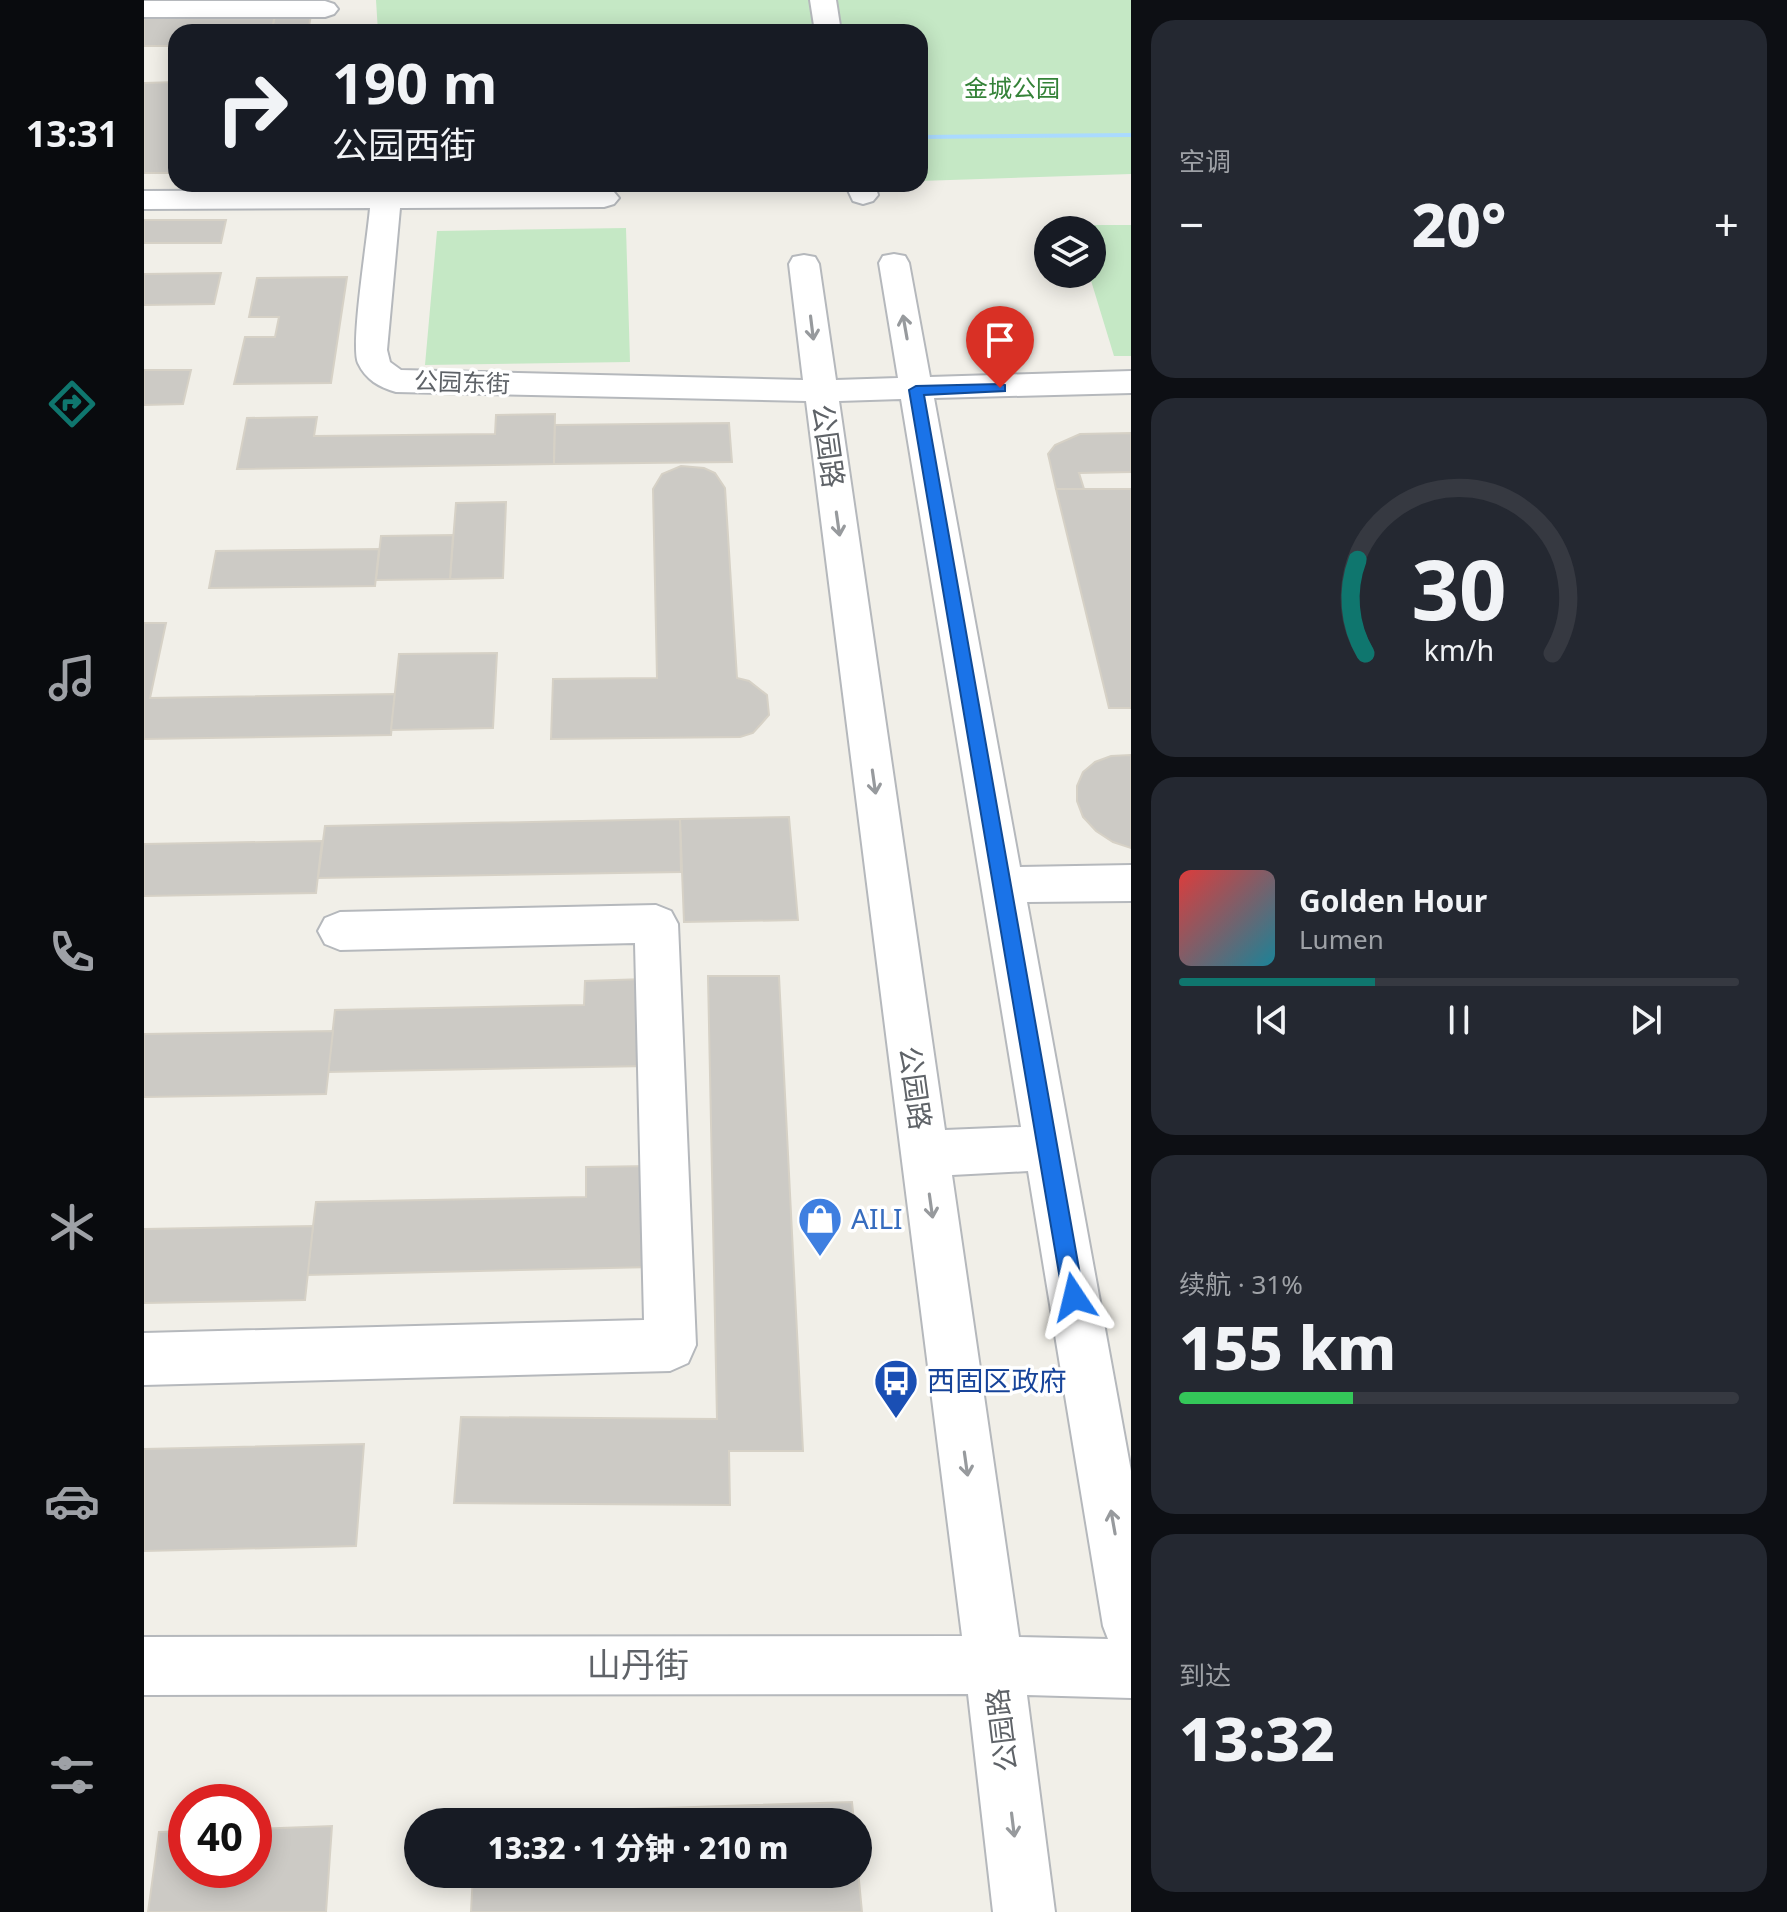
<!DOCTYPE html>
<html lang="zh">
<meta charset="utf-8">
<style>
:root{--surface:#171b24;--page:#242831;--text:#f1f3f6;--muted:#9ea1a6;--line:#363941;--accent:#0f766e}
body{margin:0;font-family:"Noto Sans","Noto Sans SC",sans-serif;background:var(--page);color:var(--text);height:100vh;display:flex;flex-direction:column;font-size:30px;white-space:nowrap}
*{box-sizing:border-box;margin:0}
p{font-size:26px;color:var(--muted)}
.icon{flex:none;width:44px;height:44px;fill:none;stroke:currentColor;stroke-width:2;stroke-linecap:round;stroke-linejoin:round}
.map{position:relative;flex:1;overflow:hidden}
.sheet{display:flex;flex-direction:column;gap:20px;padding:20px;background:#0d0f14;width:656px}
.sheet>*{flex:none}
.top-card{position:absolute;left:24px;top:24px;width:760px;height:168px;border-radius:24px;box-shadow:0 4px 20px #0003;background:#171b24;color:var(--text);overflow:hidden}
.tools{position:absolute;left:890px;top:216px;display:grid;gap:16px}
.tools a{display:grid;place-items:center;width:72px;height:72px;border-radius:50%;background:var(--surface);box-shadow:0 4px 20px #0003;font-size:40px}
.speed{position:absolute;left:24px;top:1784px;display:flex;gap:16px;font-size:40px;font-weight:700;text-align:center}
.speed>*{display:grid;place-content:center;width:104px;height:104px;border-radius:50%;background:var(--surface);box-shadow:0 4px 20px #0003;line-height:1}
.speed .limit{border:12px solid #d22;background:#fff;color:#111}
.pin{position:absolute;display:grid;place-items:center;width:68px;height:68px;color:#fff;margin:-82px -34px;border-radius:50% 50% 50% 0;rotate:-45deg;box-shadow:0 0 8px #0007}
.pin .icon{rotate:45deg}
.me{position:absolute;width:88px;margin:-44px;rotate:350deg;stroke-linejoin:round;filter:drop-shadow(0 0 6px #0008)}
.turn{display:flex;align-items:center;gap:28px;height:168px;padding:0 32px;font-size:36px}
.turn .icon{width:104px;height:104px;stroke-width:2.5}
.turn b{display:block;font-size:56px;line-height:68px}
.big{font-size:60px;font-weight:800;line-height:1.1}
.sheet .widget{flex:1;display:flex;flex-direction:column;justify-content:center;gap:12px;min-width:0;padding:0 28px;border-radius:24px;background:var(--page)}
.sheet .dial{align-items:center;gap:0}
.dial svg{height:208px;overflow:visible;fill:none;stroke:var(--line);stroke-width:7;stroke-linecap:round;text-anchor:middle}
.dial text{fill:var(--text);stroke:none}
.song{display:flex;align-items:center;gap:24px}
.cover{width:96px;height:96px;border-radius:12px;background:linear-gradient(135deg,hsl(0 70% 55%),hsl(190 70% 35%))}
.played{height:8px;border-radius:4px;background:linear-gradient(90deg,var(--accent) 35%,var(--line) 35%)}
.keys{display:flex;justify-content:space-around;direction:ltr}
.heat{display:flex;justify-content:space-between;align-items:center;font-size:44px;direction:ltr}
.charge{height:12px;border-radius:6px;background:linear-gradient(90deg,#34c759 31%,var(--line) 0)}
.trip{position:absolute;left:260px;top:1808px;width:468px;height:80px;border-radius:40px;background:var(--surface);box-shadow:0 4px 20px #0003;font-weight:800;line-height:80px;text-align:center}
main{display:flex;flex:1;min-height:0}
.dock{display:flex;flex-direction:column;width:144px;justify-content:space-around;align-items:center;background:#090b0e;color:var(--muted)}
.dock .icon{width:56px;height:56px}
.dock .selected{color:var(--accent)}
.dock b{font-size:36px;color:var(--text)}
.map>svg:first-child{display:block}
.green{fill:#c5e8c5}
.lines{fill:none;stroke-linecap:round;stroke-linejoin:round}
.stream{fill:#aadaff;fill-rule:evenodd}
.building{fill:#cccac5;stroke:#d6d1c6;stroke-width:2}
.minor-casing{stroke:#b5b8bc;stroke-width:4}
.minor{fill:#fff;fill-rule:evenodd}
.oneway{stroke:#979a9d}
.route{fill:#1a73e8;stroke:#114b97;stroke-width:2}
.labels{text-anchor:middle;stroke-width:7;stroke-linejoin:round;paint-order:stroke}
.far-park-label{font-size:24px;fill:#348238;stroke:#fff}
.far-street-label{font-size:24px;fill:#5f6368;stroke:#fff}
.street-label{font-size:28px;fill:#5f6368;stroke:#fff}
.shop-label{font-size:28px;fill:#366cbe;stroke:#fff;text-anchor:start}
.transit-label{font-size:28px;fill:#164399;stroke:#fff;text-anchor:start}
.near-street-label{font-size:34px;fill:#5f6368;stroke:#fff}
</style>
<main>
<nav class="dock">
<b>13:31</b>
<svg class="icon selected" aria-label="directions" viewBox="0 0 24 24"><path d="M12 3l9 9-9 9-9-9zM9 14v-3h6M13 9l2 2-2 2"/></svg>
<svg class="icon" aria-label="music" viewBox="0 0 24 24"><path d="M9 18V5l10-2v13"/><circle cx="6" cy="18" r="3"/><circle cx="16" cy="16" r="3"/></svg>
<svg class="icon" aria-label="phone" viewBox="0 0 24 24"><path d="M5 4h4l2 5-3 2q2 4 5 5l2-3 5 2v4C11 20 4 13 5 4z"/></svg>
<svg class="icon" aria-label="climate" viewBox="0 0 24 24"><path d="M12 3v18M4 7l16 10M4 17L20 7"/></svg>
<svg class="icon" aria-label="car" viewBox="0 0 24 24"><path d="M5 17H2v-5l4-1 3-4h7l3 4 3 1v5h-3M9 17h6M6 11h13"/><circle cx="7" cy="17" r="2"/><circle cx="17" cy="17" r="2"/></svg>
<svg class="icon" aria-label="filters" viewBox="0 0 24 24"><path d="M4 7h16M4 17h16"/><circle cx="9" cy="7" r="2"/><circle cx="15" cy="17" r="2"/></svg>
</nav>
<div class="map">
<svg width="987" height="1912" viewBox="0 0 987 1912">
<rect width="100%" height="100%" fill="#f1efe8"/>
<!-- green -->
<g class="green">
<polygon points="232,0 987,0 987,174 776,181 776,32 234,32"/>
<polygon points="241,184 699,184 242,200"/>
<polygon points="929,225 987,225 987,356 970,356 945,274 948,274 948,230 931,230"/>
<polygon points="482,228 486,362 281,365 293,231"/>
</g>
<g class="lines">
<!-- stream -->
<polygon class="stream" points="987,133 987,137 776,139 777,135"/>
</g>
<!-- building -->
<g class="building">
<polygon points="167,15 164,32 127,32 131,16"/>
<polygon points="131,16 127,32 32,32 32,46 0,46 0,17"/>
<polygon points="32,82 32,173 0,173 0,83"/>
<polygon points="0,220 82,220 77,243 0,243"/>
<polygon points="77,273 70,304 0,305 0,274"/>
<polygon points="203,277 187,383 90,384 101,337 131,337 135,317 105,317 113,278"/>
<polygon points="0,370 47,370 39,404 0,405"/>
<polygon points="411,414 410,464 93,469 103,418 173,417 170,436 351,434 352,415"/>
<polygon points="585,423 588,462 410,464 411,425"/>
<polygon points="987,433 987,472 935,473 940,489 912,489 904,454 911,445 936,434"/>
<polygon points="537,466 560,468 571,473 581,488 593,678 605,681 623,695 625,715 609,733 596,737 407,739 409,679 513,678 509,489 518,474"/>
<polygon points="912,489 987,489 987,708 965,708"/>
<polygon points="362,502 359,578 306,579 312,503"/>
<polygon points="309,535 306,579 232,580 237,536"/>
<polygon points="235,549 231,586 65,588 72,551"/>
<polygon points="0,623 22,623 6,698 251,694 247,735 0,739"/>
<polygon points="353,653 349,728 247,730 255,654"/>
<polygon points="987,755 987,848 969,842 952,831 939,817 933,801 933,786 939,772 951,762 967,756"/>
<polygon points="645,817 654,920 540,922 536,819"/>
<polygon points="536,819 537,872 174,878 181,826"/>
<polygon points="178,841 172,893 0,896 0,844"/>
<polygon points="564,976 635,976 659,1451 585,1451 586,1505 310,1503 317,1417 573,1419"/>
<polygon points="501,979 503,1066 184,1072 191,1010 440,1005 441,981"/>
<polygon points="189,1031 182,1094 0,1097 0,1034"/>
<polygon points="506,1166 509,1267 163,1275 172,1202 442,1197 442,1167"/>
<polygon points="169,1226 161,1300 0,1303 0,1229"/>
<polygon points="220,1444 212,1546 0,1551 0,1449"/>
<polygon points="708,1802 710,1822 330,1822 331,1814"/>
<polygon points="188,1826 182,1912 4,1912 15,1832 42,1831 42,1870 110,1870 110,1829"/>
<polygon points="714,1870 718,1912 327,1912 329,1874 714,1874"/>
</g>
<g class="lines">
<!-- minor casing -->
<g class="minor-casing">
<g id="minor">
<polygon points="666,0 692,0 697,32 671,32"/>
<polygon points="0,1 181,1 190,4 194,9 190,14 181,17 0,17"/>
<polygon points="701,184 731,184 734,195 729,201 719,204 709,201"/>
<path d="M460 189 470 192 475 198 470 204 460 207 256 208 243 350 246 362 257 370 659 380 645 264 649 257 660 255 671 257 675 264 692 380 754 378 735 263 739 256 750 254 761 256 765 263 786 377 987 371V393L790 398 876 867 987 865V901L883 902 987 1471V1698L883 1695 911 1912H849L824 1694 0 1695V1637L818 1636 662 401 252 392C235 387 222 380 214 363 206 345 224 235 226 208L0 209V191ZM757 399 877 1127 801 1130 695 401ZM884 1171 959 1626 964 1639 875 1637 808 1175Z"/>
<polygon points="512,905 527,911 534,924 552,1345 544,1363 526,1371 0,1385 0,1333 500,1320 491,943 196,950 181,944 174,931 181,918 196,912"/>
</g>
</g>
<!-- minor -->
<use href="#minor" class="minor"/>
</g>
<!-- one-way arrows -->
<defs><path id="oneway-shaft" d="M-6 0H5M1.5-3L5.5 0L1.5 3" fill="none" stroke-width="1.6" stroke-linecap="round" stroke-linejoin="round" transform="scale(2)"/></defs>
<g class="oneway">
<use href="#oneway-shaft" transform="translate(761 327) rotate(-100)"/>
<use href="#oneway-shaft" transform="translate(668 328) rotate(83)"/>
<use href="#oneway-shaft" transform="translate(694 524) rotate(82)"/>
<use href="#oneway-shaft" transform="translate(730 782) rotate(82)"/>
<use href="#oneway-shaft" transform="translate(787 1206) rotate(82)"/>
<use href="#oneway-shaft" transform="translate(822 1464) rotate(82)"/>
<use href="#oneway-shaft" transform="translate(969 1522) rotate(-100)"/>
<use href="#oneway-shaft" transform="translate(869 1825) rotate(83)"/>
</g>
<!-- route -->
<polygon class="route" points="856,384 861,385 861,391 780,395 940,1297 937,1304 930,1307 922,1304 919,1297 765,390 772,386"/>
<!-- icons -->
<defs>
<g id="shop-pin" transform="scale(2.3)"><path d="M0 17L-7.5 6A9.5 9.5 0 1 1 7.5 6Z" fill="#3f7fe0" stroke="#fff"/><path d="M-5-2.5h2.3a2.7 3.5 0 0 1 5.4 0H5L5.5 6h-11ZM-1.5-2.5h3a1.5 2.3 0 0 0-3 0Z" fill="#fff"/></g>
<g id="bus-pin" transform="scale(2.3)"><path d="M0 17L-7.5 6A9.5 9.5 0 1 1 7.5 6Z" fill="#1a4fb4" stroke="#fff"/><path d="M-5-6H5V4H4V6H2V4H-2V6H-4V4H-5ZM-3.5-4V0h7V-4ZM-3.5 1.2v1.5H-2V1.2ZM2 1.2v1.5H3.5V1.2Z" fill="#fff"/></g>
</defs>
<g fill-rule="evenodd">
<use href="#shop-pin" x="676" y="1219"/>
<use href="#bus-pin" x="752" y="1381"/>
</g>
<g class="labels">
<!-- far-park labels -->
<g class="far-park-label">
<text x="868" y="97">金城公园</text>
</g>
<!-- far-street labels -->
<g class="far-street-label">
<text transform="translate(318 383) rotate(2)" y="8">公园东街</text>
</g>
<!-- street labels -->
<g class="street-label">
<text transform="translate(684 446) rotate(82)" y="10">公园路</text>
<text transform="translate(771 1088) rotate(82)" y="10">公园路</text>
<text transform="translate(858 1730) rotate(-97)" y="10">公园路</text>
</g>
<!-- shop labels -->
<g class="shop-label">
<text x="707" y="1229">AILI</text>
</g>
<!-- transit labels -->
<g class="transit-label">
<text x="783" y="1391">西固区政府</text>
</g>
<!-- near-street labels -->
<g class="near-street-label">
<text x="494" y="1677">山丹街</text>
</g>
</g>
</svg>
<div class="tools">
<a><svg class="icon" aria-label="layers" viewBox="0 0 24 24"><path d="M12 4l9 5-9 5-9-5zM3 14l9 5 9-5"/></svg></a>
</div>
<div class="speed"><div class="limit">40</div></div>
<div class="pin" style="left:856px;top:388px;background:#d93025"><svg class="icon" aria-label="arrive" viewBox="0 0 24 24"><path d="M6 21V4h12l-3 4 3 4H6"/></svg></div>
<svg class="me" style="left:930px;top:1297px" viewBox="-20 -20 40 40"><path d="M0-17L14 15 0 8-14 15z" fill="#1a73e8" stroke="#fff" stroke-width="4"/></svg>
<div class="trip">13:32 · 1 分钟 · 210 m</div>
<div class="top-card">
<div class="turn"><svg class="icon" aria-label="right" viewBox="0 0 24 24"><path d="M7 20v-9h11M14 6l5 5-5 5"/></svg><div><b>190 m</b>公园西街</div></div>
</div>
</div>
<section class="sheet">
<div class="widget"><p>空调</p>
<div class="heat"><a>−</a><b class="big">20°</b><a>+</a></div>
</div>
<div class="widget dial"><svg viewBox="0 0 100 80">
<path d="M14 69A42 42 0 1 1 86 69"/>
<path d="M14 69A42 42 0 0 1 11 33" stroke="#0f766e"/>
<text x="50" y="56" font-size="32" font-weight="700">30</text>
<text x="50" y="72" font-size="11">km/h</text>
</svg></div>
<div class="widget">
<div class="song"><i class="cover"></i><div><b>Golden Hour</b><p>Lumen</p></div></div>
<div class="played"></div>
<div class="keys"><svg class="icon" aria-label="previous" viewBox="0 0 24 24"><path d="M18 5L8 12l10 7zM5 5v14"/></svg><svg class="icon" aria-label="pause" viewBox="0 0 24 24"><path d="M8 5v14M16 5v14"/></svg><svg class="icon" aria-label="next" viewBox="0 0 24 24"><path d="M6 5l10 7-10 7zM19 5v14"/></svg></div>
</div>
<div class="widget"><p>续航 · 31%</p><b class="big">155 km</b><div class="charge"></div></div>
<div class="widget"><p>到达</p><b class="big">13:32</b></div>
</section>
</main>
